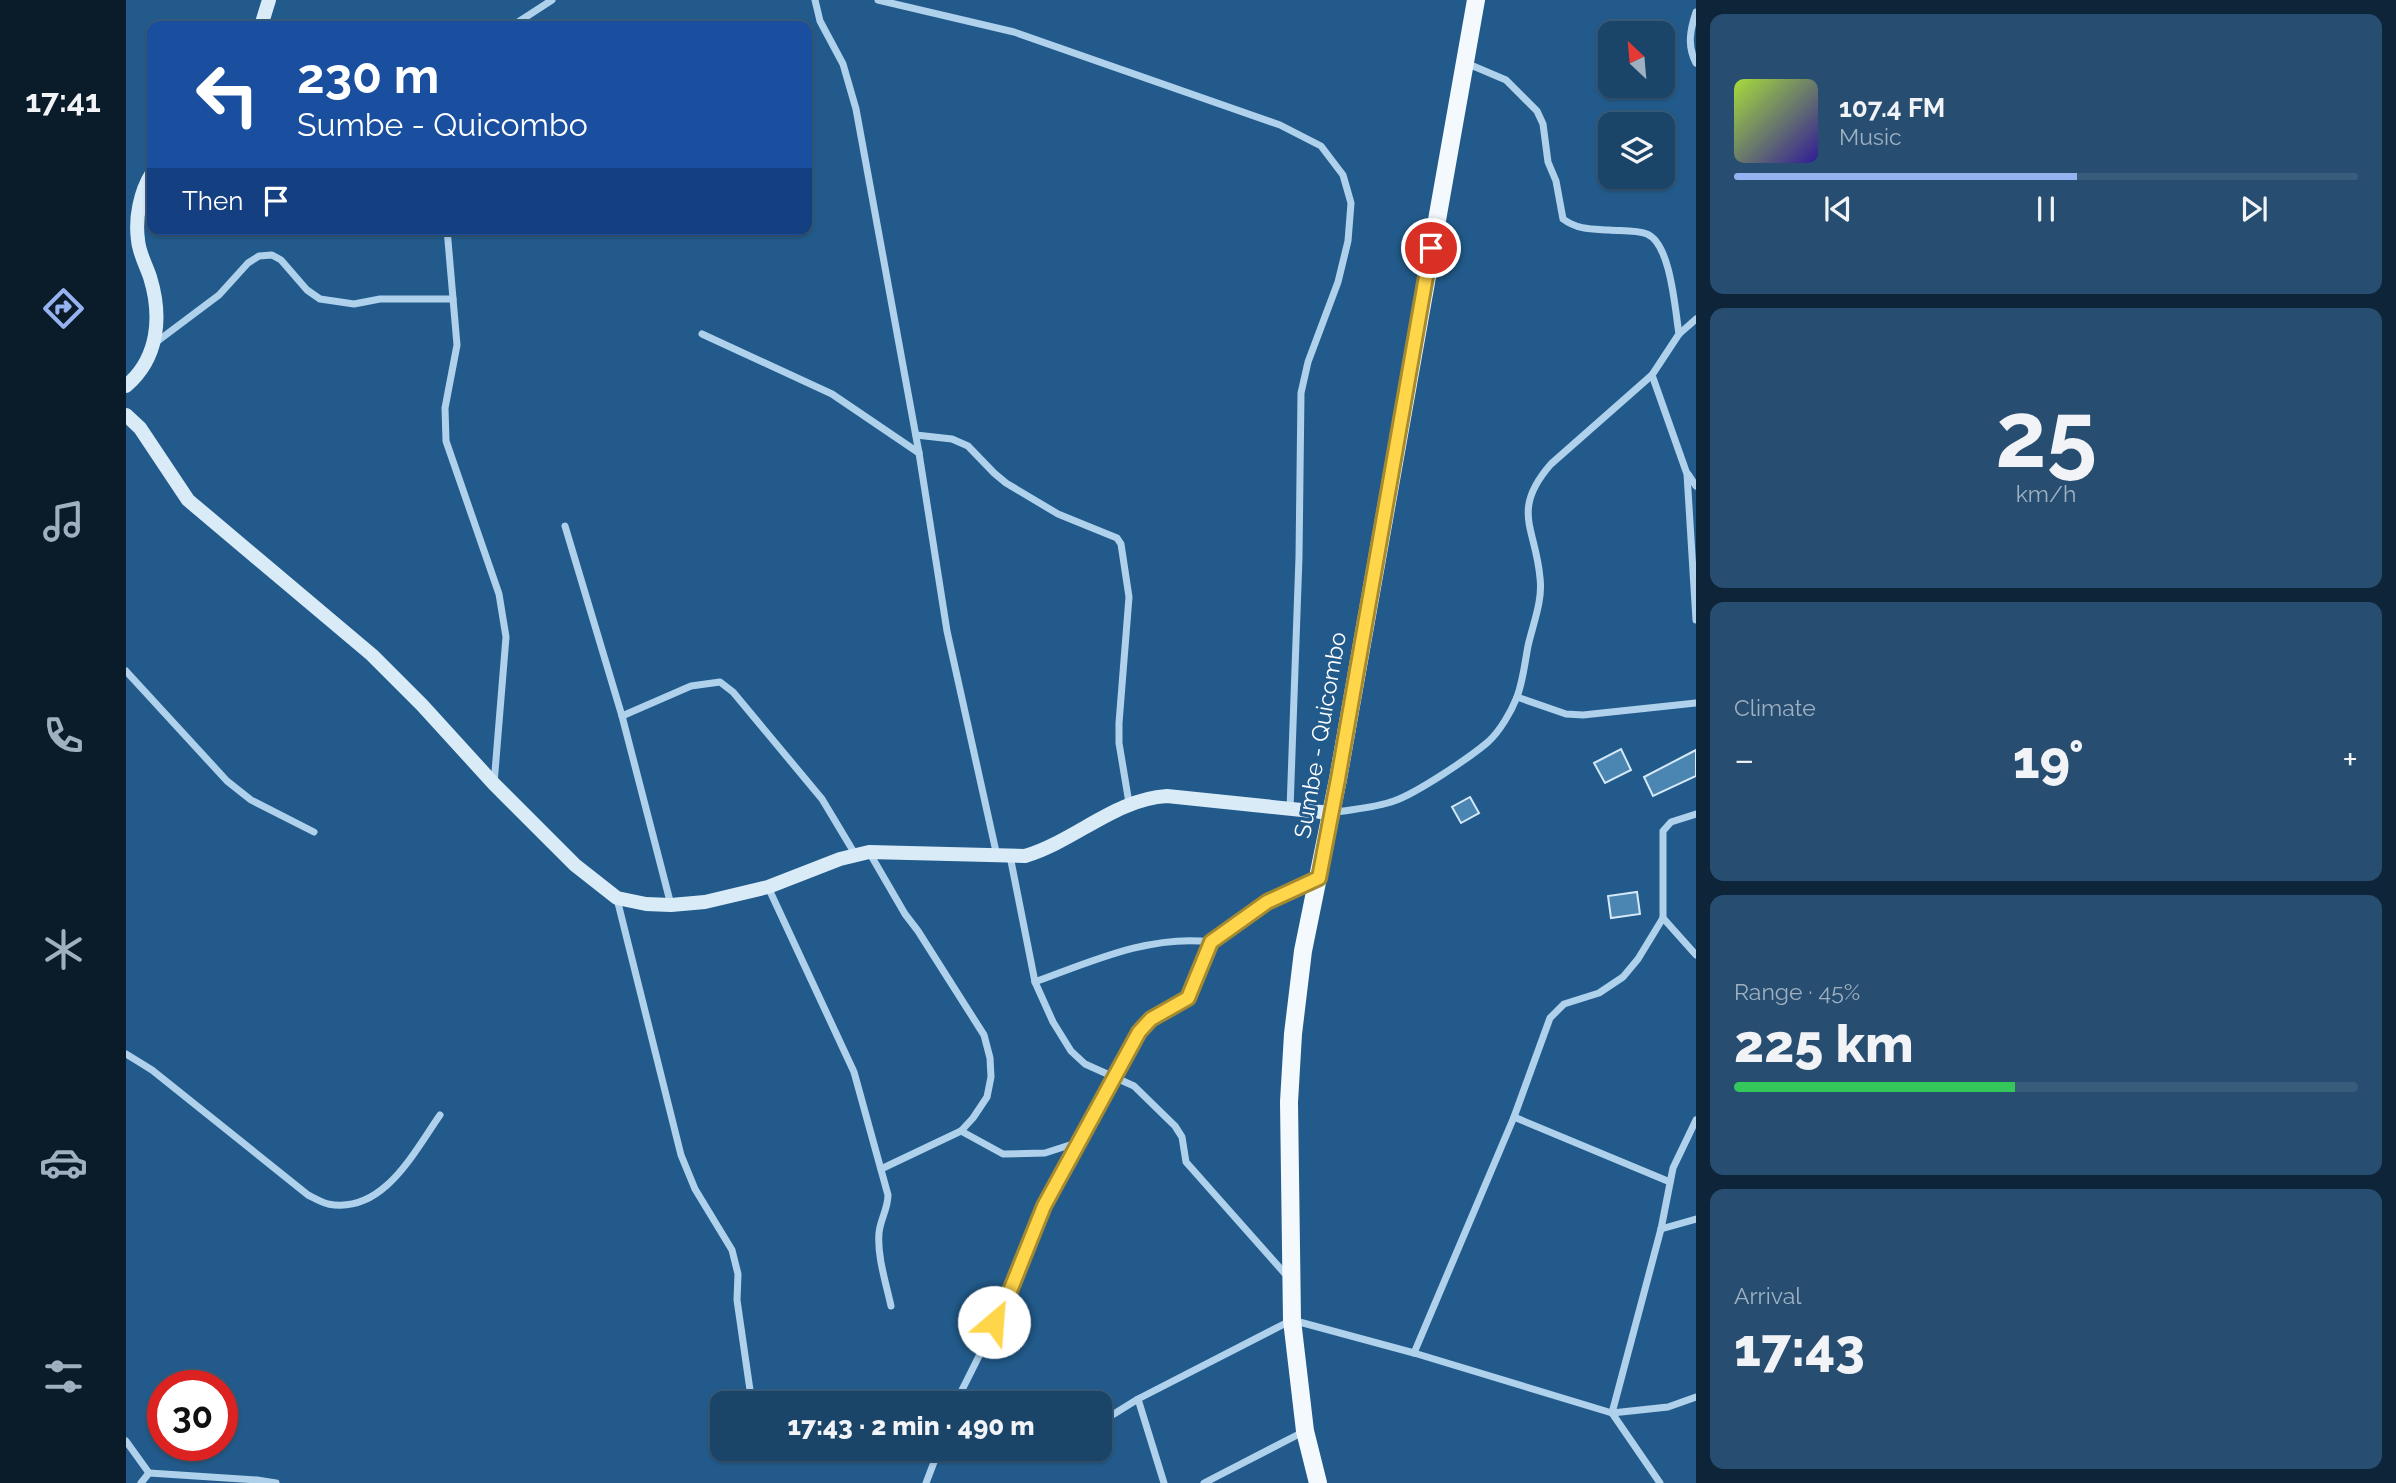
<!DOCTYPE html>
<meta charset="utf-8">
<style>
:root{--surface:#1a4468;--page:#274e71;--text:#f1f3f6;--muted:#9fb0c0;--line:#385c7c;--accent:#95b2f1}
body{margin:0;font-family:Raleway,sans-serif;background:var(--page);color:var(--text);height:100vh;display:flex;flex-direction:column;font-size:26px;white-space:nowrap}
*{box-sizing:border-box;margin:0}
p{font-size:23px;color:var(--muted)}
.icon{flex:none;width:38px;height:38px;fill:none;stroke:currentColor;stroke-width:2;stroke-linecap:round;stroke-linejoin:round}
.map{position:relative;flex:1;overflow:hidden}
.drawer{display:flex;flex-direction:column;gap:14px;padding:14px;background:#0e2539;width:700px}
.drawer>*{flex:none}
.top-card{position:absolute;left:21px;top:21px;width:665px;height:214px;border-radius:14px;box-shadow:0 2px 5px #0004,0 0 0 2px var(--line);background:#1a4fa0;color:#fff;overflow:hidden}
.needle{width:46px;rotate:334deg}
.buttons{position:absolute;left:1472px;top:21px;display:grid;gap:14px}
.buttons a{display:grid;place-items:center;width:77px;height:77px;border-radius:14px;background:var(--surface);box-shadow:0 2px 5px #0004,0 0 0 2px var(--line);font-size:35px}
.speed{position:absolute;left:21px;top:1370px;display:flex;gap:14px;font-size:35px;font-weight:700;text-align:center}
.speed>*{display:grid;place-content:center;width:91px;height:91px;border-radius:50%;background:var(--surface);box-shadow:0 2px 5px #0004,0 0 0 2px var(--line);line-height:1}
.speed .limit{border:10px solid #d22;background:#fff;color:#111}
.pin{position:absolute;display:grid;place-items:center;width:60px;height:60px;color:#fff;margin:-30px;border:4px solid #fff;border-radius:50%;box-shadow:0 2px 7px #0007}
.me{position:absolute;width:77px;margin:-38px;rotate:27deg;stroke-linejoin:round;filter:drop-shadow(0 0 5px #0008)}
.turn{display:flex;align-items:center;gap:24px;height:147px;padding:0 35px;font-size:32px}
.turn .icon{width:91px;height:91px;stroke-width:2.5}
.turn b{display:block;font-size:49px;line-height:60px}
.then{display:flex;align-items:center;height:66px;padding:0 35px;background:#0003;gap:14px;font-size:26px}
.big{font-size:52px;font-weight:800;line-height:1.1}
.drawer .widget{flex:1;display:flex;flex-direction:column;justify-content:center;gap:10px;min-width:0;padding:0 24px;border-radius:14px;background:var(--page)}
.drawer .dial{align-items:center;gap:0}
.dial b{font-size:91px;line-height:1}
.song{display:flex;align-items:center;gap:21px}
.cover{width:84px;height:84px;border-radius:10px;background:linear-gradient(135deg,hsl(80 70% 55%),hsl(250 70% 35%))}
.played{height:7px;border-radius:4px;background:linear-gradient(90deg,var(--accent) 55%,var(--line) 55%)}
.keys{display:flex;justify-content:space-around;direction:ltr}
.heat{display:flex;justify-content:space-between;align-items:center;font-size:38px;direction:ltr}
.charge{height:10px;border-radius:5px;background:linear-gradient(90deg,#34c759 45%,var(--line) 0)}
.trip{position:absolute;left:584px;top:1391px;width:402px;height:70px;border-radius:14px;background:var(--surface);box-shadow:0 2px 5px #0004,0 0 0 2px var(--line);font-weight:800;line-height:70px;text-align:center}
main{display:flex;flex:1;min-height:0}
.menu{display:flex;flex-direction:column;width:126px;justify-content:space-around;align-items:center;background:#0a1b2a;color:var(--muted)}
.menu .icon{width:49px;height:49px}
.menu .selected{color:var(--accent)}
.menu b{font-size:32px;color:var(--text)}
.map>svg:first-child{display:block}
.building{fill:#4b85b2;stroke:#d4e8f8;stroke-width:2}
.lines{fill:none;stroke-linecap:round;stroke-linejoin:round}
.street{stroke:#afd1eb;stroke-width:7}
.secondary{stroke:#daebf8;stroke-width:14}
.primary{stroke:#f4f9fe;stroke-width:18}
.route-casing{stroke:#a68a30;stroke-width:18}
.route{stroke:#ffd54a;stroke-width:12}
.labels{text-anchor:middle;stroke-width:6;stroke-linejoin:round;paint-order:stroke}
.street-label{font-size:23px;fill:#fff;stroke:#225b8b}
</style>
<main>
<nav class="menu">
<b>17:41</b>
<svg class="icon selected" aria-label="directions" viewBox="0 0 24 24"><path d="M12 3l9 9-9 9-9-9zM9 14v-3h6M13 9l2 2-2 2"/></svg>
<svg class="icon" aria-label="music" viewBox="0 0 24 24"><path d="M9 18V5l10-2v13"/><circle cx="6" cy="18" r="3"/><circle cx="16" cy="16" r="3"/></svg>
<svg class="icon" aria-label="phone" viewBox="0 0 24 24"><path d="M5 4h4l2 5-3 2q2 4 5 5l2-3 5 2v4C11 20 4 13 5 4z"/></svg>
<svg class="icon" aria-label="climate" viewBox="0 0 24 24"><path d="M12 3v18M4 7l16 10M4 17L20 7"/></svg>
<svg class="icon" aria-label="car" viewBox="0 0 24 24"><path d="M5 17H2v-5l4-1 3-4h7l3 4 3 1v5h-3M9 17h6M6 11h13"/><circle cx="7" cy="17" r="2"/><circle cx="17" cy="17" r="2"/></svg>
<svg class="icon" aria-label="filters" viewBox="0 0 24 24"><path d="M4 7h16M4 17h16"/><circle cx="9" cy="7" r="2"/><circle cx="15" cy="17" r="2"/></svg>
</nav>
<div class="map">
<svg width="1570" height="1483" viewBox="0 0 1570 1483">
<rect width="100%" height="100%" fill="#225b8b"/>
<!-- building -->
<g class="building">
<polygon points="1495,749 1505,770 1479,783 1468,763"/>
<polygon points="1570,750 1570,776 1527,796 1518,777"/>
<polygon points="1344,797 1353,813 1335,823 1326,807"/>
<polygon points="1511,892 1514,914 1485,918 1482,896"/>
</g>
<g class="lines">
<!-- street -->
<g class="street">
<polyline points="689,0 694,21 717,64 730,109 793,453 821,631 871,856"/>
<polyline points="752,0 888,32 1154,125 1195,146 1217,175 1225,203 1222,241 1212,282 1182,362 1175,393 1173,557 1164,809"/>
<path d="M1570 12C1564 30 1561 46 1570 63"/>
<polyline points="386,26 426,0"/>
<path d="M1340 63 1380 80 1411 111 1417 124 1422 162 1430 181 1437 219C1452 230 1466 229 1483 230 1495 231 1510 230 1521 234 1545 244 1549 310 1553 334"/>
<polyline points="321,229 331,345 319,408 320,441 373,594 380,637 368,784"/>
<polyline points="576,334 706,394 793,453"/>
<polyline points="29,343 93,295 122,263 133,256 146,255 155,260 181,290 194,299 228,304 254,299 327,299"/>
<polyline points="1526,375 1561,474 1570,620"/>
<polyline points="790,435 826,439 842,446 868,473 880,483 932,514 991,538 995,544 1003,597 993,723 993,743 1003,803"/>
<polyline points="1562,474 1570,486"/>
<polyline points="439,526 496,716 545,905"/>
<polyline points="0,671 101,781 125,800 188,832"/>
<polyline points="1391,697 1440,714 1457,715 1570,703"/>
<polyline points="496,716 565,686 594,682 607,692 696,799 729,854"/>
<path d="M1205 813C1226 809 1249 808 1268 801 1291 793 1343 758 1362 742 1374 731 1385 712 1391 697 1397 681 1399 662 1402 646 1407 624 1417 600 1414 578 1410 528 1384 511 1425 464L1526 375 1553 334 1570 319"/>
<polyline points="743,852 779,914 792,931 858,1035 864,1058 865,1077 861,1097 847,1118 835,1131 755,1169"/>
<polyline points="884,856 909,982 927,1022 945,1051 959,1064 1008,1086 1049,1126 1056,1137 1060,1162 1161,1276"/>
<path d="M642 887 728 1072 762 1195C762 1209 754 1220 753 1233 751 1256 760 1283 765 1306"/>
<polyline points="491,899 555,1155 569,1189 606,1250 612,1274 611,1300 626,1404"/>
<polyline points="1537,918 1570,955"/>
<path d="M909 982C964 962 1025 934 1085 942"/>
<path d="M0 1054 26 1070 182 1195C188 1198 195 1202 202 1204 257 1215 288 1152 314 1115"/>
<polyline points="1388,1117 1544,1182"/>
<polyline points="835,1131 877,1154 919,1153 953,1142"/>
<polyline points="1535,1229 1570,1219"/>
<polyline points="1288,1353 1388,1117 1424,1018 1438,1004 1473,993 1497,977 1512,959 1537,918 1537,831 1545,822 1570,814"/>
<polyline points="1012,1399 1038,1483"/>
<polyline points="829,1404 878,1306 918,1206 1013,1032 1025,1019 1062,998 1085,942 1141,902 1189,880"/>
<polyline points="975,1422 1012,1399 1166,1320 1288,1353 1486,1413 1542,1407 1570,1397"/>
<polyline points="0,1441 23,1473"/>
<polyline points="23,1473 131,1480 150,1483"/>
<polyline points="15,1483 23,1473"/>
<polyline points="800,1483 813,1449"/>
<polyline points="1078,1483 1179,1431"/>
<polyline points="1534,1483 1486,1413 1535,1229 1547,1168 1570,1120"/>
</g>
<!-- secondary -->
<g class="secondary">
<polyline points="135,26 143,0"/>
<path d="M0 386C33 358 36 316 24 277 20 265 13 253 12 240 9 218 14 192 26 173"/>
<path d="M0 415 14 428 62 500 246 655 296 705 368 784 449 865 491 898 520 904 545 905 579 902 642 887 714 859 743 852 899 856C949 841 989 799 1041 796L1205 813"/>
</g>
<!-- primary -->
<polyline class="primary" points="1192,1483 1179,1431 1166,1320 1163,1102 1167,1034 1177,951 1212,779 1350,0"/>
</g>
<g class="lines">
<!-- route casing -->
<g class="route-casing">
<polyline id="route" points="868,1322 878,1306 918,1206 1013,1032 1025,1019 1062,998 1085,942 1141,902 1193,878 1212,779 1305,248"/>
</g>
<!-- route -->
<use href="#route" class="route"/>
</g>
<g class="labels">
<!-- street labels -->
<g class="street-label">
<text transform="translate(1194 735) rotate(-80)" y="8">Sumbe - Quicombo</text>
</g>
</g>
</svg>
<div class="buttons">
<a><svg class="needle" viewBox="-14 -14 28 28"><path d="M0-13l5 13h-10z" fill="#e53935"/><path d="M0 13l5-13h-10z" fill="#9fb0c0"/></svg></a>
<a><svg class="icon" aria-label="layers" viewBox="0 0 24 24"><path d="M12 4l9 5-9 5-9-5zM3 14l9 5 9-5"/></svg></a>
</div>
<div class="speed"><div class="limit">30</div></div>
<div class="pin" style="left:1305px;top:248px;background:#d93025"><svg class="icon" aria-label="arrive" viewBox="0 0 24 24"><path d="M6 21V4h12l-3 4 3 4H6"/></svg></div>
<svg class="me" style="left:868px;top:1322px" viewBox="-20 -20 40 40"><circle r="19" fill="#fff"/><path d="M0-13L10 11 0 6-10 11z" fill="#ffd54a"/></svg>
<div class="trip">17:43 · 2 min · 490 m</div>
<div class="top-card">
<div class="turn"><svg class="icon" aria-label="left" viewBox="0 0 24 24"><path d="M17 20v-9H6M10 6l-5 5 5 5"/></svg><div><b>230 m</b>Sumbe - Quicombo</div></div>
<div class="then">Then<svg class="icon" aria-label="arrive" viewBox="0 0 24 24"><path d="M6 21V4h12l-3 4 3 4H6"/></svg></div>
</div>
</div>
<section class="drawer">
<div class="widget">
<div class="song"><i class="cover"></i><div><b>107.4 FM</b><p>Music</p></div></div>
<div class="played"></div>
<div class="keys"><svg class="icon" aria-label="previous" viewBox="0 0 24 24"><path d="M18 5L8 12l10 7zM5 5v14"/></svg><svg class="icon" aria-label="pause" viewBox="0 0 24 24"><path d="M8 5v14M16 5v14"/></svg><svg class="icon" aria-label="next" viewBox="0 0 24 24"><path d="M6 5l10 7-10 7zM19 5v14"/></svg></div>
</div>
<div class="widget dial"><b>25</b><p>km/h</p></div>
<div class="widget"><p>Climate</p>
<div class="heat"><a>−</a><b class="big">19°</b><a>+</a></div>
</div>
<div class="widget"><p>Range · 45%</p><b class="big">225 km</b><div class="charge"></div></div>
<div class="widget"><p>Arrival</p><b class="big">17:43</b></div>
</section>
</main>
